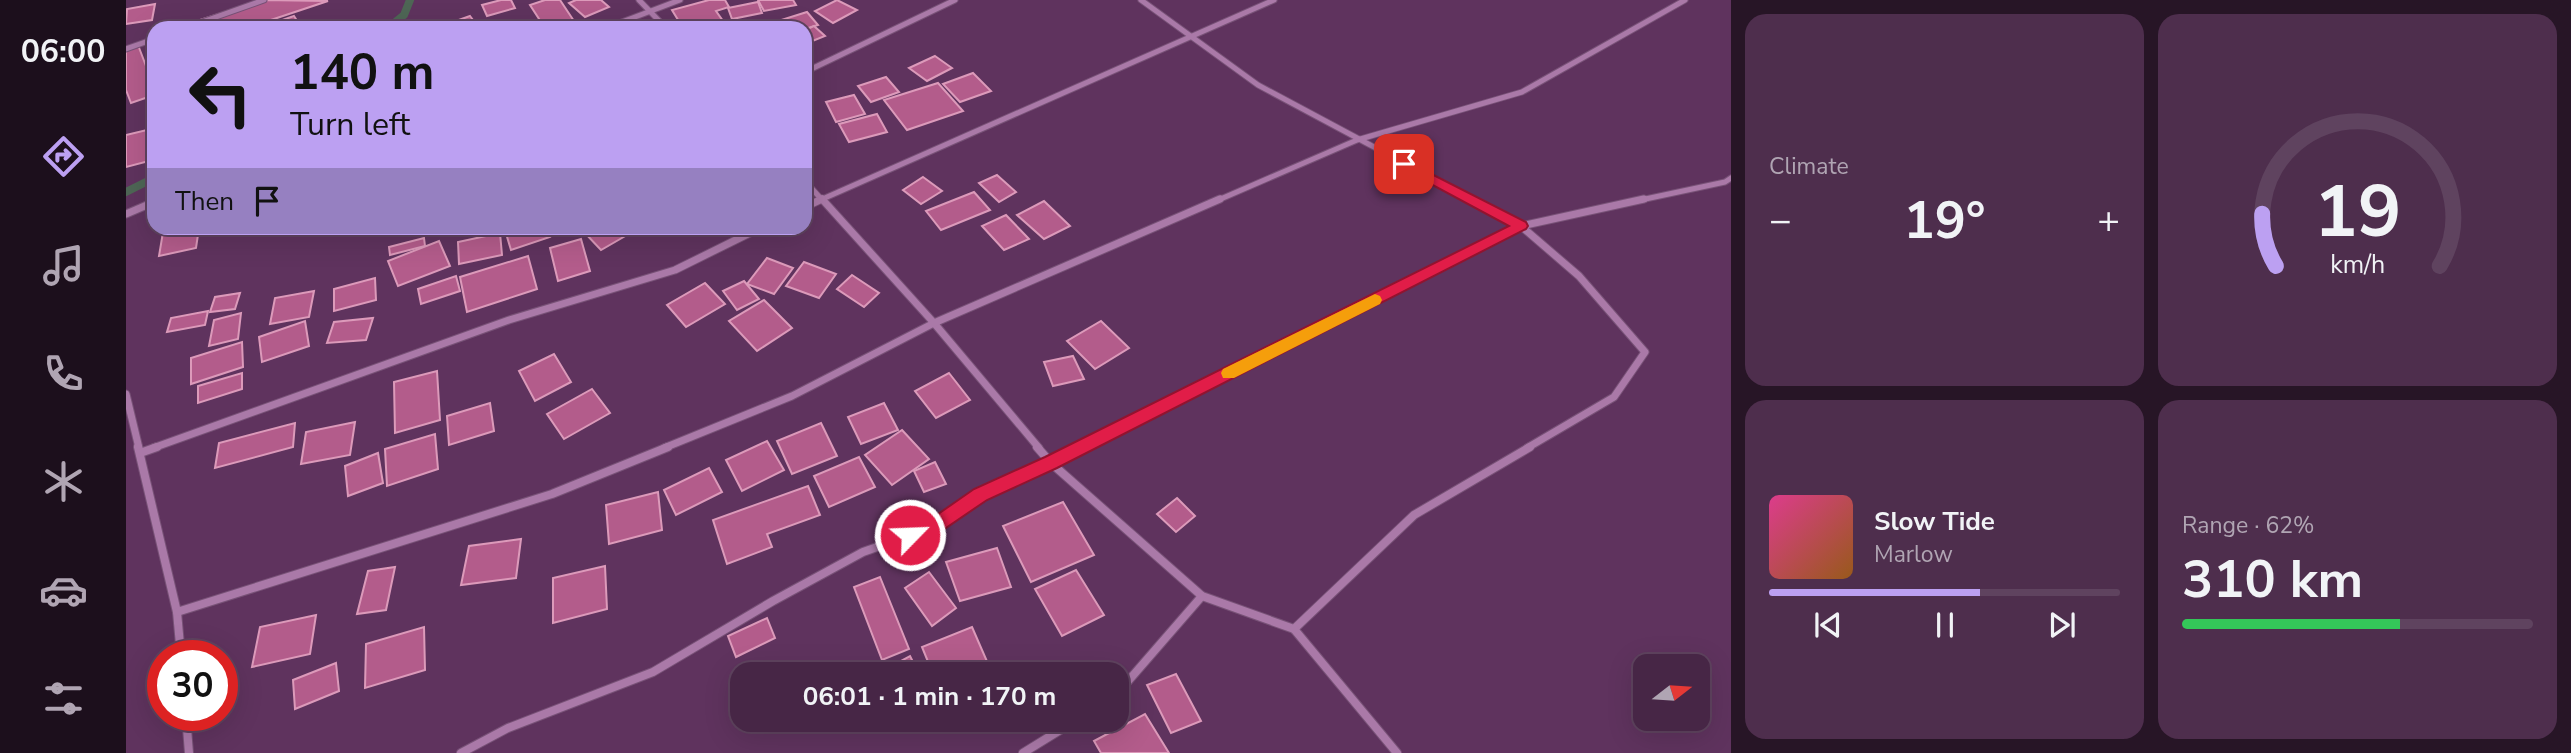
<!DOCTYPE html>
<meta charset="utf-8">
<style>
:root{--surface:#472646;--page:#4e2e4d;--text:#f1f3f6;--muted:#b0a5b3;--line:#5f435f;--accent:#bca0f2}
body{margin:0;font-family:"Nunito Sans",sans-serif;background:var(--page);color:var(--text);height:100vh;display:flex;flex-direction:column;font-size:26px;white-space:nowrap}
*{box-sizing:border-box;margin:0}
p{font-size:23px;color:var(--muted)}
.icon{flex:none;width:38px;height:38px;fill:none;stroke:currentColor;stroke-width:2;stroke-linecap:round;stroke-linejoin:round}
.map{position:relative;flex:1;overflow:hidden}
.drawer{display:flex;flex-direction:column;gap:14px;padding:14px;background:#271526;width:840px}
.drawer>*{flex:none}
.hud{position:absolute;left:21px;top:21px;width:665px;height:214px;border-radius:21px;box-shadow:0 7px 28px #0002,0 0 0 2px var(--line);background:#bca0f2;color:#111;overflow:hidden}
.needle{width:46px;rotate:73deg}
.tools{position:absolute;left:1507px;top:654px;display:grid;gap:14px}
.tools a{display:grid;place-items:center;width:77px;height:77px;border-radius:14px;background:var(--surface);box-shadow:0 7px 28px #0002,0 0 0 2px var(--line);font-size:35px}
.speed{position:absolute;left:21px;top:640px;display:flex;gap:14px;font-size:35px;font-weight:700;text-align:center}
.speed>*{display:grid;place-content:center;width:91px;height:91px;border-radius:50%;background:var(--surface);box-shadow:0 7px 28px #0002,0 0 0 2px var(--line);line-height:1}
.speed .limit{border:10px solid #d22;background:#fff;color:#111}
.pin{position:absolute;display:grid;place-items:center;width:60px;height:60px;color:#fff;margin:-30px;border-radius:14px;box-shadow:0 4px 10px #0006}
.me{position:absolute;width:77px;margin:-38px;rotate:66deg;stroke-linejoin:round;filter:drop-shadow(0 0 5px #0008)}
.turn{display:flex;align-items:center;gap:24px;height:147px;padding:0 28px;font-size:32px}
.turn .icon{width:91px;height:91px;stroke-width:2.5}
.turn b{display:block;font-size:49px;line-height:60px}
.then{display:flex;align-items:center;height:66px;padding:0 28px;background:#0003;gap:14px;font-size:26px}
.big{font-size:52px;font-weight:700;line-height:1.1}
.drawer .widget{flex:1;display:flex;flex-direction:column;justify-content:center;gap:10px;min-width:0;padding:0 24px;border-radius:21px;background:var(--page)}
.drawer .dial{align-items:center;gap:0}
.dial svg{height:182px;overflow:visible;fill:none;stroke:var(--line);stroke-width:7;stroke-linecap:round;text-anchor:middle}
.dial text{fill:var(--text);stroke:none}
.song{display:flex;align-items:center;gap:21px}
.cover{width:84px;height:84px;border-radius:10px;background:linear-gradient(135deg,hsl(330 70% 55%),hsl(30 70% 35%))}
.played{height:7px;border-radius:4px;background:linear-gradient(90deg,var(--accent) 60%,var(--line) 60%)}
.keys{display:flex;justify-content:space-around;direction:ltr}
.heat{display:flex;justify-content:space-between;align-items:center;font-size:38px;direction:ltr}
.charge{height:10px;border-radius:5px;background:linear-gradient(90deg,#34c759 62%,var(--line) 0)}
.drawer .tiles{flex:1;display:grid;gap:14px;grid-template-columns:repeat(2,1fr)}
.trip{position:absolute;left:604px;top:662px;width:399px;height:70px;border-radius:21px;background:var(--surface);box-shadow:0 7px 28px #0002,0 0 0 2px var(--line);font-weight:700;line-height:70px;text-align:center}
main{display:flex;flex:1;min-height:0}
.menu{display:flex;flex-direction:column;width:126px;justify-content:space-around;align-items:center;background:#1c0f1c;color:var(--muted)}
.menu .icon{width:49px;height:49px}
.menu .selected{color:var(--accent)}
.menu b{font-size:32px;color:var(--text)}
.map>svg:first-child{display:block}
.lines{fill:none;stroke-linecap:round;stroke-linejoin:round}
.stream{stroke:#4e6655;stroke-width:8}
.building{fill:#b35c8b;stroke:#dc9aba;stroke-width:2}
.street-far2-casing{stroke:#785277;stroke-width:7}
.street-far1-casing{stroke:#785277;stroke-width:9}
.street-casing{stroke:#785277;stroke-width:10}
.street-far2{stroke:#aa79a8;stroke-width:5}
.street-far1{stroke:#aa79a8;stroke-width:7}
.street{stroke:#aa79a8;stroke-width:8}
.route{fill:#e11d48;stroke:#92132f;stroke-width:2}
.slow{fill:#f59e0b}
</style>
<main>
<nav class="menu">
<b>06:00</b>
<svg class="icon selected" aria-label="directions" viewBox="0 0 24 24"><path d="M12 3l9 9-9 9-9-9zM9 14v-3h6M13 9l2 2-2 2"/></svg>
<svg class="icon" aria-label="music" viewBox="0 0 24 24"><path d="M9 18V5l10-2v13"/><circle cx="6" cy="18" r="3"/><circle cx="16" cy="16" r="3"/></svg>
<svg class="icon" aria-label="phone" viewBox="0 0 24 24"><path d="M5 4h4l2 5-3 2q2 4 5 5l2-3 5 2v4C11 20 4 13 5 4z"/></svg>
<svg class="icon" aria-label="climate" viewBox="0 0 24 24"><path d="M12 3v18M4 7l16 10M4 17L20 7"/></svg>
<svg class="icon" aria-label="car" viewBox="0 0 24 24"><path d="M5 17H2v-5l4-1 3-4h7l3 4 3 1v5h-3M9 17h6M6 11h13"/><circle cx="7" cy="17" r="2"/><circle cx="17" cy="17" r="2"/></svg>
<svg class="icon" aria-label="filters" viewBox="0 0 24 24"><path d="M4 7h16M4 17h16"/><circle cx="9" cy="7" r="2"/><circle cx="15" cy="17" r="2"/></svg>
</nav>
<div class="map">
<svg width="1605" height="753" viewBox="0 0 1605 753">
<rect width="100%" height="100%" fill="#5f335e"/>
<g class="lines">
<!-- stream -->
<g class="stream">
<polyline points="262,28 278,15 284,0"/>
<polyline points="0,192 28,178"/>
</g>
</g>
<!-- building -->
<g class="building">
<polygon points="136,0 202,1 121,28 70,28 68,22"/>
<polygon points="375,0 385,0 389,8 361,16 356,5"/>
<polygon points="419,0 434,0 448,21 419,28 404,5"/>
<polygon points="450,0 475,0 483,7 459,17 443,3"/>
<polygon points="583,0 599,0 603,7 590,11 597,21 570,28 557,28 546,10"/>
<polygon points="632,0 667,0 670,5 638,11"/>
<polygon points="711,0 731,10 707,23 689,11"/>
<polygon points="632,2 636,13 606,19 602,8"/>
<polygon points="29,4 26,20 0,24 1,9"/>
<polygon points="681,12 692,25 679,29 657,28 652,21"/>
<polygon points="168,16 175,27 133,28"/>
<polygon points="344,16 353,28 313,27"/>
<polygon points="688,26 699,36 679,44 679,30"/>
<polygon points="12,45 28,87 28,95 5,103 0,90 0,48"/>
<polygon points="809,56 826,68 801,81 783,68"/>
<polygon points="847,73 865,91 834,102 817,84"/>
<polygon points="760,77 773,92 745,102 732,86"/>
<polygon points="812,83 837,111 781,130 758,100"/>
<polygon points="728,95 739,114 710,122 700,102"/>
<polygon points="751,114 761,132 723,142 713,124"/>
<polygon points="25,129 23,161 0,167 0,135"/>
<polygon points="871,175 890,192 873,202 853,183"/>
<polygon points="797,177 816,191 795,204 777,190"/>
<polygon points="848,192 864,210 815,230 800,211"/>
<polygon points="918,201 944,226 918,239 891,215"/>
<polygon points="880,215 903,239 878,250 856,226"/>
<polygon points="57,228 73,228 70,248 33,256 37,232"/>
<polygon points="88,228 125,228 86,234"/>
<polygon points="387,228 420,228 424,237 385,250 379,230"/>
<polygon points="467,228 504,228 508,231 475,250 458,232"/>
<polygon points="374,233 376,255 333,264 332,242"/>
<polygon points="298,238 299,246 264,255 263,247"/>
<polygon points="455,239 464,271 432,281 424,248"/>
<polygon points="313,241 324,266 272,286 262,261"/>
<polygon points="402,256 411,289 341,312 334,277"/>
<polygon points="641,258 667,268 648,294 621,284"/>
<polygon points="678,262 710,274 693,298 660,286"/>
<polygon points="726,275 753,293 738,307 711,289"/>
<polygon points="330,276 334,291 295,304 292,289"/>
<polygon points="249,278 250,300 208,311 208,289"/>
<polygon points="618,281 633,299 611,310 597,291"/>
<polygon points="579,283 599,304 560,327 541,305"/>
<polygon points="188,291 183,317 144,324 149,298"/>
<polygon points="114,293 109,309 84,312 89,297"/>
<polygon points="638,300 666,328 631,351 603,321"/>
<polygon points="82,311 79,325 41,332 45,318"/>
<polygon points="115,313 112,339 83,346 88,320"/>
<polygon points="247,318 240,340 201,343 208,322"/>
<polygon points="179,321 183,346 136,362 133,337"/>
<polygon points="975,321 1003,348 969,369 941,341"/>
<polygon points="116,342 117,367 65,384 65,358"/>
<polygon points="428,354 445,382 409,401 393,371"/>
<polygon points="947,356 958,379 927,386 918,362"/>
<polygon points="311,371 314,420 269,433 268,382"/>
<polygon points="116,373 116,389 72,403 72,386"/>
<polygon points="823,373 844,400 810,418 789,391"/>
<polygon points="466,389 484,413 438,439 421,414"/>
<polygon points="364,403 368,431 323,445 321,416"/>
<polygon points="758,403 772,430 735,444 722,417"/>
<polygon points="229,422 224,455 175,464 180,432"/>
<polygon points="169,423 167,447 89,468 93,443"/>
<polygon points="695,423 711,456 666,474 651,441"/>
<polygon points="776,430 803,459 766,485 739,455"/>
<polygon points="309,434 312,469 261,486 259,449"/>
<polygon points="641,441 658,470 616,491 600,460"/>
<polygon points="252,453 257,483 222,496 219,466"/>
<polygon points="733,457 749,487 703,507 688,476"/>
<polygon points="809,462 820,484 798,492 788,471"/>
<polygon points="583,468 596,492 550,515 538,490"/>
<polygon points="682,486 694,515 641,534 646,547 601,564 587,520"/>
<polygon points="532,492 536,530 483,544 480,505"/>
<polygon points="1051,498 1069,516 1050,532 1031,514"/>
<polygon points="937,502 968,555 905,582 877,526"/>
<polygon points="395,539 390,578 335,585 343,546"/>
<polygon points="871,548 885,587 834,601 820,562"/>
<polygon points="479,566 481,609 427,623 427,578"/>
<polygon points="269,567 260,610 231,614 242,571"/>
<polygon points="950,570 978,615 936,636 909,589"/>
<polygon points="803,572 830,608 806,626 779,588"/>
<polygon points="754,577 783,649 756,660 728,587"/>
<polygon points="190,615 184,654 126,667 134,627"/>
<polygon points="641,618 649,638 610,657 602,636"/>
<polygon points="298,627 299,670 239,688 240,644"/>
<polygon points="846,627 863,666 846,674 807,674 796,647"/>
<polygon points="784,656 793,674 751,674"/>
<polygon points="210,663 213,691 169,709 167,680"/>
<polygon points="1050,674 1075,721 1045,733 1021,685"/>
<polygon points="1019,714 1043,753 975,753 968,741"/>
</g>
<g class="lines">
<!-- street-far2 casing -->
<g class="street-far2-casing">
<g id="street-far2">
<polyline points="513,0 540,28"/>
<polyline points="1015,0 1132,85 1349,201"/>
<polyline points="59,28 138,0"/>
<polyline points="480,28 554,0"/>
<polyline points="0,49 28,39"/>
<polyline points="679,72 829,0"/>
<polyline points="679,181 697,201"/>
<polyline points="692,201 1148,0"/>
<polyline points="1090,201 1231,140 1396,92 1559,0"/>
<polyline points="1510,201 1599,182 1605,178"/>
</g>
</g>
<!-- street-far1 casing -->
<g class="street-far1-casing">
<g id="street-far1">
<polyline points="696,199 808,323 913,448"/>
<polyline points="1345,199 1395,226"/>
<polyline points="679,207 696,199"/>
<polyline points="0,214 28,202"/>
<polyline points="1395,226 1453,276 1519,352 1488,397 1401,448"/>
<polyline points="1395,226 1518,199"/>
<polyline points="0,394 13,448"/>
<polyline points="27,448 383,320 549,270 634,228"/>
<polyline points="538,448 666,396 808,323 1094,199"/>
<polyline points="954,448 1395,226"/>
</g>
</g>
<!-- street casing -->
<g class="street-casing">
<g id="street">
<polyline points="12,447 51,612 55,656"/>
<polyline points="957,447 925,463 1076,596 1168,629 1288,515 1404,447"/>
<polyline points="14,453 31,447"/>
<polyline points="51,612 426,494 542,447"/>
<polyline points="1168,629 1271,753"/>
<polyline points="990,695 1076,596"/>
<polyline points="60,716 63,753"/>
<polyline points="335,753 382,728 527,672 647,601 737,552 808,527 855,495 925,463 911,447"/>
<polyline points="897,753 952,719"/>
</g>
</g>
<!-- street-far2 -->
<use href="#street-far2" class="street-far2"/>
<!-- street-far1 -->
<use href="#street-far1" class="street-far1"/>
<!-- street -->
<use href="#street" class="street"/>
</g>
<!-- route -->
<polygon class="route" points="1278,160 1400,222 1402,226 1400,229 931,468 861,500 814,532 784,544 778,541 775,535 778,530 802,521 848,489 919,457 1383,226 1273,167 1271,164"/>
<!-- slow -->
<polygon class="slow" points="1249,294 1254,296 1256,300 1254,304 1108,378 1097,378 1095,373 1097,369"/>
</svg>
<div class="tools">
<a><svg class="needle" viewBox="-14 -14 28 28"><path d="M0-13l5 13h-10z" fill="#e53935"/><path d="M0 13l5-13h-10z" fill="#b0a5b3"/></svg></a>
</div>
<div class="speed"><div class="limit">30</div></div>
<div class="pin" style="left:1278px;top:164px;background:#d93025"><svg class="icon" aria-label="arrive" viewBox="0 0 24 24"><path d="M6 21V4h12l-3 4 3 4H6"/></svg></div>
<svg class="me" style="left:784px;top:535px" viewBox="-20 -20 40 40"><circle r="17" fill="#e11d48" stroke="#fff" stroke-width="3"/><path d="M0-11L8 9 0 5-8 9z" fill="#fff"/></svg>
<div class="trip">06:01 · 1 min · 170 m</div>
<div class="hud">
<div class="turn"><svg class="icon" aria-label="left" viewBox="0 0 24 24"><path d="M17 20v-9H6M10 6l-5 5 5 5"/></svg><div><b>140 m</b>Turn left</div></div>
<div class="then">Then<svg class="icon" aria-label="arrive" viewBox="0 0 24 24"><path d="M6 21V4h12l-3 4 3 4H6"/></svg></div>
</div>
</div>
<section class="drawer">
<div class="tiles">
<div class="widget"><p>Climate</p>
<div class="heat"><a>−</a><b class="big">19°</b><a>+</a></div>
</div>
<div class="widget dial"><svg viewBox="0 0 100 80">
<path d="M14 69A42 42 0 1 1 86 69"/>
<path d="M14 69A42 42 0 0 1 8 46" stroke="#bca0f2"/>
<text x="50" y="56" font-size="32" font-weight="700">19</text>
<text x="50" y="72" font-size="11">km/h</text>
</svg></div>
<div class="widget">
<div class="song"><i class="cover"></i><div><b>Slow Tide</b><p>Marlow</p></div></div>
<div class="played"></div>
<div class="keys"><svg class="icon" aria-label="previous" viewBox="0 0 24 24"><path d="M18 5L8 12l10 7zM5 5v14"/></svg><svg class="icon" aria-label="pause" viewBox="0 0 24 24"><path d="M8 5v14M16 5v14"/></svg><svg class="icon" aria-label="next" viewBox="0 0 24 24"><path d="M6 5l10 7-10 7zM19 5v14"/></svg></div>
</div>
<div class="widget"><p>Range · 62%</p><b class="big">310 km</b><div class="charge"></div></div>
</div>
</section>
</main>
